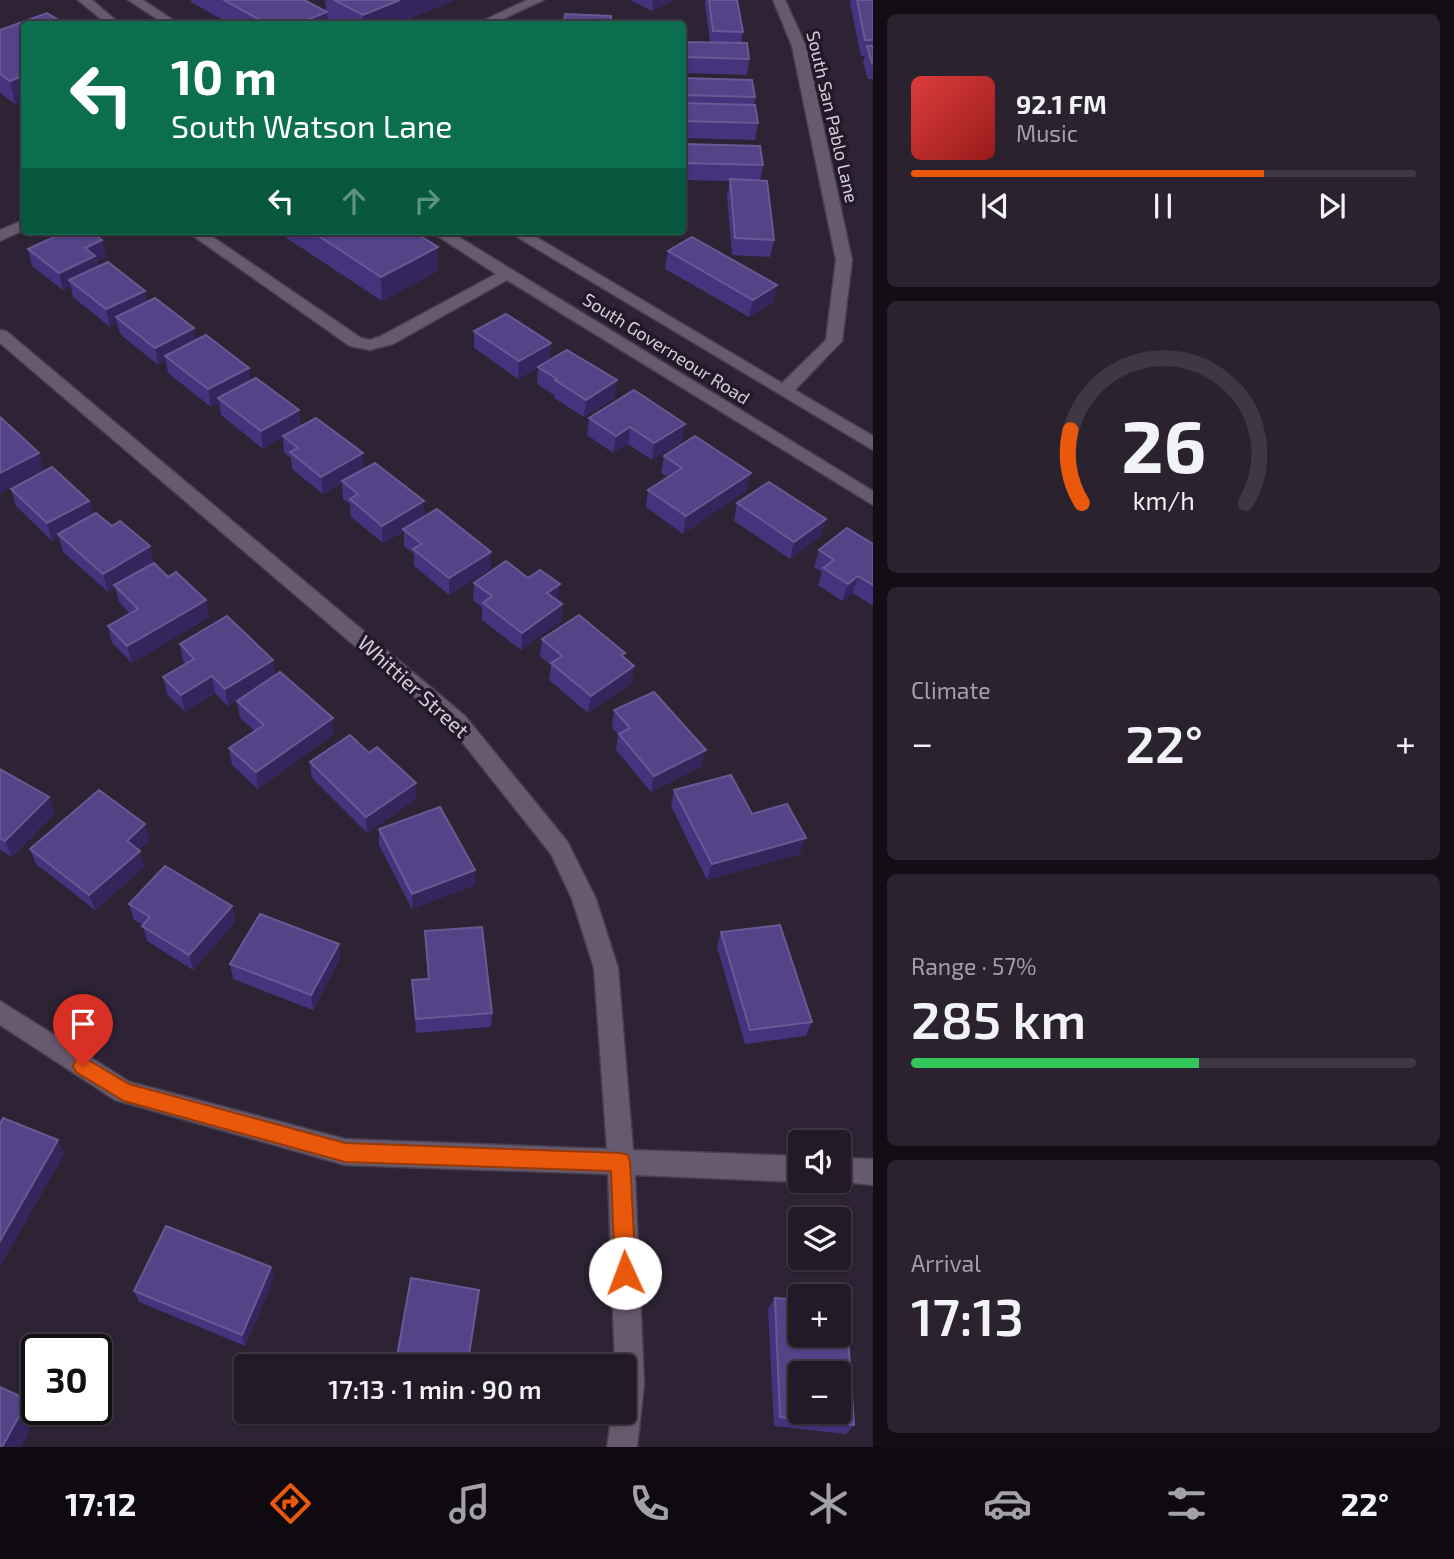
<!DOCTYPE html>
<meta charset="utf-8">
<style>
:root{--surface:#221a27;--page:#2a232f;--text:#f1f3f6;--muted:#a2a1a7;--line:#3f3844;--accent:#ea580c}
body{margin:0;font-family:"Exo 2",sans-serif;background:var(--page);color:var(--text);height:100vh;display:flex;flex-direction:column;font-size:26px;white-space:nowrap}
*{box-sizing:border-box;margin:0}
p{font-size:23px;color:var(--muted)}
.icon{flex:none;width:38px;height:38px;fill:none;stroke:currentColor;stroke-width:2;stroke-linecap:round;stroke-linejoin:round}
.map{position:relative;flex:1;overflow:hidden}
.drawer{display:flex;flex-direction:column;gap:14px;padding:14px;background:#130e15;width:581px}
.drawer>*{flex:none}
.banner{position:absolute;left:21px;top:21px;width:665px;height:214px;border-radius:7px;box-shadow:0 2px 5px #0004,0 0 0 2px var(--line);background:#0b6e4f;color:#fff;overflow:hidden}
.tools{position:absolute;left:788px;top:1130px;display:grid;gap:14px}
.tools a{display:grid;place-items:center;width:63px;height:63px;border-radius:7px;background:var(--surface);box-shadow:0 2px 5px #0004,0 0 0 2px var(--line);font-size:35px}
.speed{position:absolute;left:21px;top:1334px;display:flex;gap:14px;font-size:35px;font-weight:700;text-align:center}
.speed>*{display:grid;place-content:center;width:91px;height:91px;border-radius:50%;background:var(--surface);box-shadow:0 2px 5px #0004,0 0 0 2px var(--line);line-height:1}
.speed .limit{border:4px solid #111;border-radius:10px;background:#fff;color:#111}
.pin{position:absolute;display:grid;place-items:center;width:60px;height:60px;color:#fff;margin:-72px -30px;border-radius:50% 50% 50% 0;rotate:-45deg;box-shadow:0 0 7px #0007}
.pin .icon{rotate:45deg}
.me{position:absolute;width:77px;margin:-38px;rotate:358deg;stroke-linejoin:round;filter:drop-shadow(0 0 5px #0008)}
.turn{display:flex;align-items:center;gap:24px;height:147px;padding:0 35px;font-size:32px}
.turn .icon{width:91px;height:91px;stroke-width:2.5}
.turn b{display:block;font-size:49px;line-height:60px}
.lanes{display:flex;align-items:center;height:66px;padding:0 35px;background:#0003;justify-content:center;gap:35px;direction:ltr}
.lanes .off{opacity:.35}
.big{font-size:52px;font-weight:600;line-height:1.1}
.drawer .card{flex:1;display:flex;flex-direction:column;justify-content:center;gap:10px;min-width:0;padding:0 24px;border-radius:10px;background:var(--page)}
.drawer .dial{align-items:center;gap:0}
.dial svg{height:182px;overflow:visible;fill:none;stroke:var(--line);stroke-width:7;stroke-linecap:round;text-anchor:middle}
.dial text{fill:var(--text);stroke:none}
.song{display:flex;align-items:center;gap:21px}
.cover{width:84px;height:84px;border-radius:10px;background:linear-gradient(135deg,hsl(0 70% 55%),hsl(0 70% 35%))}
.played{height:7px;border-radius:4px;background:linear-gradient(90deg,var(--accent) 70%,var(--line) 70%)}
.keys{display:flex;justify-content:space-around;direction:ltr}
.heat{display:flex;justify-content:space-between;align-items:center;font-size:38px;direction:ltr}
.charge{height:10px;border-radius:5px;background:linear-gradient(90deg,#34c759 57%,var(--line) 0)}
.trip{position:absolute;left:234px;top:1354px;width:402px;height:70px;border-radius:7px;background:var(--surface);box-shadow:0 2px 5px #0004,0 0 0 2px var(--line);font-weight:600;line-height:70px;text-align:center}
.dock{display:flex;height:112px;justify-content:space-around;align-items:center;background:#0e0a10;color:var(--muted)}
.dock .icon{width:49px;height:49px}
.dock .current{color:var(--accent)}
.dock b{font-size:32px;color:var(--text)}
main{display:flex;flex:1;min-height:0}
.map>svg:first-child{display:block}
.lines{fill:none;stroke-linecap:round;stroke-linejoin:round}
.minor-casing{stroke:#483e4d;stroke-width:3}
.minor{fill:#675a6e;fill-rule:evenodd}
.wall{fill:#44337d}
.shaded-wall{fill:#34255c}
.building{fill:#544387;stroke:#685994;stroke-width:2;fill-rule:evenodd}
.route{fill:#ea580c;stroke:#983908;stroke-width:2}
.labels{text-anchor:middle;stroke-width:7;stroke-linejoin:round;paint-order:stroke}
.far-street-label{font-size:18px;fill:#d5ceda;stroke:#24192a}
.street-label{font-size:21px;fill:#d5ceda;stroke:#24192a}
</style>
<main>
<div class="map">
<svg width="873" height="1447" viewBox="0 0 873 1447">
<rect width="100%" height="100%" fill="#2d2334"/>
<g class="lines">
<!-- minor casing -->
<g class="minor-casing">
<g id="minor">
<polygon points="78,0 92,0 120,24 107,24"/>
<polygon points="128,0 143,0 179,24 165,24"/>
<polygon points="527,0 544,0 492,24 476,24"/>
<polygon points="773,0 785,0 806,46 852,260 842,341 795,390 873,436 873,450 507,231 526,231 782,383 826,340 836,260 792,46"/>
<polygon points="24,220 24,230 0,241 0,230"/>
<polygon points="186,231 204,231 361,338 370,340 381,336 496,274 430,231 449,231 873,491 873,505 507,280 393,344 370,350 350,346"/>
<polygon points="0,330 6,331 465,716 567,841 596,899 618,968 633,1150 800,1156 800,1182 635,1175 644,1384 637,1447 607,1447 612,1412 625,1412 625,1367 615,1367 608,1174 345,1165 115,1100 0,1025 0,1001 130,1082 345,1139 607,1149 594,968 572,899 551,854 451,728 0,343"/>
<polygon points="838,1158 873,1159 873,1185 832,1181 838,1181"/>
</g>
</g>
<!-- minor -->
<use href="#minor" class="minor"/>
</g>
<!-- wall -->
<g class="wall">
<polygon points="191,0 304,0 326,12 325,0 455,0 396,24 339,24 327,18 328,24 230,24 191,2"/>
<polygon points="630,0 675,0 652,11"/>
<polygon points="705,0 737,0 743,32 741,43 749,59 747,75 682,73 682,42 710,42 705,6"/>
<polygon points="851,0 873,0 873,79 868,79 863,63 865,56 861,56 850,3"/>
<polygon points="24,24 15,104 0,93 0,30"/>
<polygon points="682,78 755,97 754,105 758,123 755,140 682,138"/>
<polygon points="682,144 763,165 760,180 774,240 770,257 732,255 727,196 730,181 682,180"/>
<polygon points="276,231 412,231 438,247 438,271 382,301"/>
<polygon points="102,240 106,257 97,261 98,267 145,291 147,302 251,381 299,410 300,426 363,453 363,469 491,569 449,595 414,566 414,554 404,546 404,531 383,543 351,517 350,504 343,499 342,483 323,494 292,469 291,458 284,453 283,437 263,449 221,415 219,402 211,407 168,373 166,361 158,365 120,334 117,323 110,327 73,297 71,287 63,290 32,266 28,249"/>
<polygon points="668,251 774,302 749,317 665,269"/>
<polygon points="474,331 551,343 549,360 615,398 584,417 554,398 554,395 537,384 538,367 540,366 518,379 474,348"/>
<polygon points="634,390 682,442 652,460 628,444 613,453 587,435 589,418"/>
<polygon points="664,456 747,490 683,534 646,507 648,490 668,477 661,473"/>
<polygon points="11,489 89,501 93,515 154,564 209,617 132,663 112,643 108,626 130,614 119,602 115,587 108,592 63,552 59,537 52,541 16,506"/>
<polygon points="737,503 821,536 790,559 734,521"/>
<polygon points="873,544 873,606 853,593 842,601 818,585 822,572 814,567 819,550"/>
<polygon points="474,583 558,601 562,604 561,621 521,650 482,620 482,607 473,600"/>
<polygon points="542,639 624,658 632,683 588,713 549,680 551,665 540,656"/>
<polygon points="180,644 273,660 275,676 334,734 258,789 232,765 229,748 255,731 240,718 237,701 259,686 228,706 215,693 185,712 167,694 163,677 186,664 183,661"/>
<polygon points="614,710 702,766 651,792 616,750 618,735 612,727"/>
<polygon points="310,762 416,799 367,833 312,778"/>
<polygon points="0,769 55,813 12,857 0,850"/>
<polygon points="674,790 752,814 800,854 707,880 671,806"/>
<polygon points="379,829 475,870 475,885 412,909 379,845"/>
<polygon points="150,840 139,850 144,867 95,910 36,864 30,849"/>
<polygon points="129,904 232,906 235,922 193,970 147,941 143,925 134,920"/>
<polygon points="425,931 492,1013 491,1027 416,1033 412,980 428,979"/>
<polygon points="721,932 812,1022 806,1036 745,1044 717,947"/>
<polygon points="339,944 340,959 313,1010 233,979 230,964"/>
<polygon points="271,1267 274,1279 245,1346 139,1302 134,1291"/>
<polygon points="775,1298 854,1425 846,1434 774,1426 768,1309"/>
<polygon points="391,1412 460,1412 458,1426"/>
</g>
<!-- shaded-wall -->
<g class="shaded-wall">
<polygon points="400,0 455,0 396,24 363,24 363,15"/>
<polygon points="653,0 675,0 652,11"/>
<polygon points="327,12 328,24 297,24"/>
<polygon points="24,75 24,100 15,104 10,81"/>
<polygon points="102,240 106,257 97,261 99,273 69,280 71,287 63,290 59,273 85,248"/>
<polygon points="438,247 438,271 382,301 381,277"/>
<polygon points="777,285 774,302 749,317 753,300"/>
<polygon points="145,291 148,308 116,317 117,323 110,327 106,309"/>
<polygon points="194,328 197,346 165,356 166,361 158,365 155,348"/>
<polygon points="551,343 549,361 518,379 519,361"/>
<polygon points="249,368 251,385 218,398 219,402 211,407 208,389"/>
<polygon points="617,380 615,398 584,417 586,400"/>
<polygon points="299,410 301,428 283,436 283,437 263,449 261,431"/>
<polygon points="685,424 682,442 652,460 654,443"/>
<polygon points="630,427 628,444 613,453 616,436"/>
<polygon points="39,453 44,470 0,493 0,473"/>
<polygon points="363,453 364,471 323,494 321,477"/>
<polygon points="751,473 747,490 683,534 686,516"/>
<polygon points="89,501 93,518 58,534 59,537 52,541 47,523"/>
<polygon points="424,501 425,518 383,543 382,526"/>
<polygon points="826,519 821,536 790,559 794,542"/>
<polygon points="150,546 154,564 108,592 103,574"/>
<polygon points="491,552 491,569 449,595 449,578"/>
<polygon points="858,576 853,593 842,601 848,584"/>
<polygon points="560,584 558,601 547,593"/>
<polygon points="206,600 209,617 132,663 127,646"/>
<polygon points="562,604 561,621 521,650 522,633"/>
<polygon points="273,660 275,677 228,706 225,689"/>
<polygon points="634,666 632,683 588,713 591,696"/>
<polygon points="212,676 215,693 185,712 181,695"/>
<polygon points="333,718 334,734 258,789 256,772"/>
<polygon points="706,750 702,766 651,792 654,776"/>
<polygon points="416,783 416,799 367,833 366,817"/>
<polygon points="49,797 55,813 12,857 5,841"/>
<polygon points="145,824 150,840 131,857 127,841"/>
<polygon points="806,838 800,854 707,880 712,864"/>
<polygon points="140,851 144,867 95,910 89,895"/>
<polygon points="475,870 475,885 412,909 412,894"/>
<polygon points="232,906 235,922 193,970 189,955"/>
<polygon points="339,944 340,959 313,1010 311,995"/>
<polygon points="58,1140 65,1153 0,1267 0,1241"/>
<polygon points="271,1267 274,1279 245,1346 242,1335"/>
<polygon points="479,1290 479,1302 468,1367 467,1367"/>
<polygon points="28,1400 39,1413 21,1447 2,1447"/>
</g>
<!-- building -->
<g class="building">
<polygon points="224,0 304,0 327,12 297,24 267,24"/>
<polygon points="334,0 400,0 363,15"/>
<polygon points="709,0 737,0 743,32 713,31"/>
<polygon points="857,0 873,0 873,40 865,40"/>
<polygon points="47,13 65,24 24,24 24,75 10,81 0,74 0,30"/>
<polygon points="565,14 611,16 611,24 564,24"/>
<polygon points="682,42 747,43 749,59 682,57"/>
<polygon points="867,46 873,46 873,63 872,63"/>
<polygon points="682,78 752,80 755,97 682,95"/>
<polygon points="682,103 755,105 758,123 682,121"/>
<polygon points="682,144 760,146 763,165 682,163"/>
<polygon points="730,179 767,181 774,240 735,238"/>
<polygon points="67,231 90,231 102,240 85,248 95,256 59,273 28,249"/>
<polygon points="311,231 412,231 438,247 381,277"/>
<polygon points="692,237 777,285 753,300 668,251"/>
<polygon points="108,262 145,291 106,309 69,280"/>
<polygon points="155,298 194,328 155,348 116,317"/>
<polygon points="506,314 551,343 519,361 474,331"/>
<polygon points="206,335 249,368 208,389 165,356"/>
<polygon points="567,350 617,380 586,400 555,380 557,379 538,367"/>
<polygon points="256,378 299,410 261,431 218,398"/>
<polygon points="634,390 685,424 654,443 630,427 616,436 589,418"/>
<polygon points="0,417 39,453 0,473"/>
<polygon points="316,418 363,453 321,477 290,452 298,448 283,436"/>
<polygon points="695,436 751,473 686,516 648,490 682,468 664,456"/>
<polygon points="375,463 424,501 382,526 350,499 358,494 342,481"/>
<polygon points="52,467 89,501 47,523 11,489"/>
<polygon points="769,482 826,519 794,542 737,503"/>
<polygon points="437,509 491,552 449,578 413,549 422,544 403,529"/>
<polygon points="96,513 112,526 120,521 150,546 103,574 58,534"/>
<polygon points="847,528 873,544 873,585 858,576 848,584 823,568 834,560 819,550"/>
<polygon points="506,561 528,578 540,570 560,584 547,593 562,604 522,633 483,603 492,596 474,583"/>
<polygon points="154,563 168,577 176,572 206,600 127,646 108,626 138,609 114,585"/>
<polygon points="579,615 625,653 621,655 634,666 591,696 551,663 562,656 542,639"/>
<polygon points="227,616 273,660 225,689 212,676 181,695 163,677 194,659 180,644"/>
<polygon points="280,672 333,718 256,772 229,748 264,725 237,701"/>
<polygon points="654,692 706,750 654,776 619,734 630,728 614,710"/>
<polygon points="350,735 369,753 377,747 416,783 366,817 310,762"/>
<polygon points="0,769 49,797 5,841 0,838"/>
<polygon points="731,775 752,814 787,804 806,838 712,864 674,790"/>
<polygon points="99,790 145,824 127,841 140,851 89,895 30,849"/>
<polygon points="440,807 475,870 412,894 379,829"/>
<polygon points="165,866 232,906 189,955 142,926 150,917 129,904"/>
<polygon points="260,914 339,944 311,995 230,964"/>
<polygon points="780,925 812,1022 750,1030 721,932"/>
<polygon points="482,927 492,1013 416,1019 412,980 429,979 425,931"/>
<polygon points="3,1118 58,1140 0,1241 0,1124"/>
<polygon points="166,1226 271,1267 242,1335 134,1291"/>
<polygon points="411,1278 479,1290 467,1367 395,1367"/>
<path d="M775 1298 800 1300V1335H838V1304L846 1305 854 1425 780 1417ZM800 1374H838V1412H800Z"/>
<polygon points="0,1387 28,1400 2,1447 0,1447"/>
<polygon points="439,1412 459,1412 459,1416"/>
</g>
<!-- route -->
<polygon class="route" points="83,1057 129,1084 345,1143 621,1153 628,1155 630,1162 636,1273 632,1280 625,1284 618,1280 615,1273 611,1171 345,1162 124,1101 76,1072 73,1066 76,1059"/>
<g class="labels">
<!-- far-street labels -->
<g class="far-street-label">
<text transform="translate(832 117) rotate(77)" y="6">South San Pablo Lane</text>
<text transform="translate(666 349) rotate(32)" y="6">South Governeour Road</text>
</g>
<!-- street labels -->
<g class="street-label">
<text transform="translate(413 687) rotate(42)" y="7">Whittier Street</text>
</g>
</g>
</svg>
<div class="tools">
<a><svg class="icon" aria-label="sound" viewBox="0 0 24 24"><path d="M4 9h4l5-4v14l-5-4H4zM17 9q2 3 0 6"/></svg></a>
<a><svg class="icon" aria-label="layers" viewBox="0 0 24 24"><path d="M12 4l9 5-9 5-9-5zM3 14l9 5 9-5"/></svg></a>
<a>+</a>
<a>−</a>
</div>
<div class="speed"><div class="limit">30</div></div>
<div class="pin" style="left:83px;top:1066px;background:#d93025"><svg class="icon" aria-label="arrive" viewBox="0 0 24 24"><path d="M6 21V4h12l-3 4 3 4H6"/></svg></div>
<svg class="me" style="left:625px;top:1273px" viewBox="-20 -20 40 40"><circle r="19" fill="#fff"/><path d="M0-13L10 11 0 6-10 11z" fill="#ea580c"/></svg>
<div class="trip">17:13 · 1 min · 90 m</div>
<div class="banner">
<div class="turn"><svg class="icon" aria-label="left" viewBox="0 0 24 24"><path d="M17 20v-9H6M10 6l-5 5 5 5"/></svg><div><b>10 m</b>South Watson Lane</div></div>
<div class="lanes"><svg class="icon" aria-label="left" viewBox="0 0 24 24"><path d="M17 20v-9H6M10 6l-5 5 5 5"/></svg><svg class="icon off" aria-label="ahead" viewBox="0 0 24 24"><path d="M12 20V5M6 11l6-6 6 6"/></svg><svg class="icon off" aria-label="right" viewBox="0 0 24 24"><path d="M7 20v-9h11M14 6l5 5-5 5"/></svg></div>
</div>
</div>
<section class="drawer">
<div class="card">
<div class="song"><i class="cover"></i><div><b>92.1 FM</b><p>Music</p></div></div>
<div class="played"></div>
<div class="keys"><svg class="icon" aria-label="previous" viewBox="0 0 24 24"><path d="M18 5L8 12l10 7zM5 5v14"/></svg><svg class="icon" aria-label="pause" viewBox="0 0 24 24"><path d="M8 5v14M16 5v14"/></svg><svg class="icon" aria-label="next" viewBox="0 0 24 24"><path d="M6 5l10 7-10 7zM19 5v14"/></svg></div>
</div>
<div class="card dial"><svg viewBox="0 0 100 80">
<path d="M14 69A42 42 0 1 1 86 69"/>
<path d="M14 69A42 42 0 0 1 9 37" stroke="#ea580c"/>
<text x="50" y="56" font-size="32" font-weight="700">26</text>
<text x="50" y="72" font-size="11">km/h</text>
</svg></div>
<div class="card"><p>Climate</p>
<div class="heat"><a>−</a><b class="big">22°</b><a>+</a></div>
</div>
<div class="card"><p>Range · 57%</p><b class="big">285 km</b><div class="charge"></div></div>
<div class="card"><p>Arrival</p><b class="big">17:13</b></div>
</section>
</main>
<nav class="dock">
<b>17:12</b>
<svg class="icon current" aria-label="directions" viewBox="0 0 24 24"><path d="M12 3l9 9-9 9-9-9zM9 14v-3h6M13 9l2 2-2 2"/></svg>
<svg class="icon" aria-label="music" viewBox="0 0 24 24"><path d="M9 18V5l10-2v13"/><circle cx="6" cy="18" r="3"/><circle cx="16" cy="16" r="3"/></svg>
<svg class="icon" aria-label="phone" viewBox="0 0 24 24"><path d="M5 4h4l2 5-3 2q2 4 5 5l2-3 5 2v4C11 20 4 13 5 4z"/></svg>
<svg class="icon" aria-label="climate" viewBox="0 0 24 24"><path d="M12 3v18M4 7l16 10M4 17L20 7"/></svg>
<svg class="icon" aria-label="car" viewBox="0 0 24 24"><path d="M5 17H2v-5l4-1 3-4h7l3 4 3 1v5h-3M9 17h6M6 11h13"/><circle cx="7" cy="17" r="2"/><circle cx="17" cy="17" r="2"/></svg>
<svg class="icon" aria-label="filters" viewBox="0 0 24 24"><path d="M4 7h16M4 17h16"/><circle cx="9" cy="7" r="2"/><circle cx="15" cy="17" r="2"/></svg>
<b>22°</b>
</nav>
